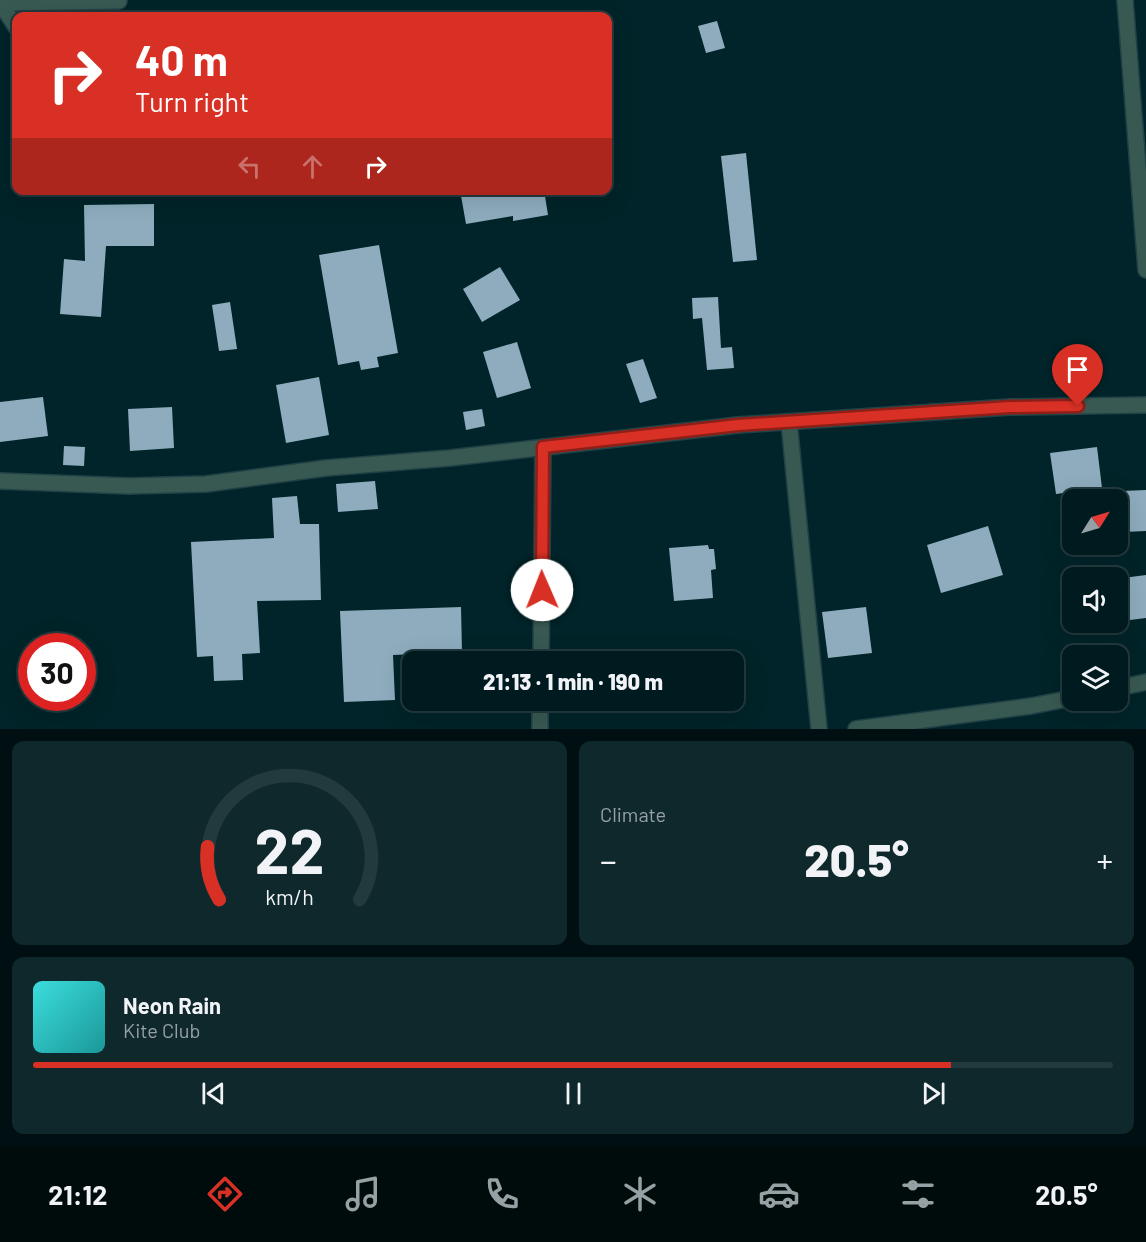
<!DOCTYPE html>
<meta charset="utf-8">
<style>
:root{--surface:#001b1f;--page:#0e282c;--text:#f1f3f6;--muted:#95a1a4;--line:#22393d;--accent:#d93025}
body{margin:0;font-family:Barlow,sans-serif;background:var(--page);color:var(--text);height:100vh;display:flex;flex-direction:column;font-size:22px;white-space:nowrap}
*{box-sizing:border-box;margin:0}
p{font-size:20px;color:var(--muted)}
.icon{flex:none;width:33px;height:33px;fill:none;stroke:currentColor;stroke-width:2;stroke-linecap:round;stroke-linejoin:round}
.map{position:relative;height:729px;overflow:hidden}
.drawer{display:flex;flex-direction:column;gap:12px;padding:12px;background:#000f11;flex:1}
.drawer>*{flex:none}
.hud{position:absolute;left:12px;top:12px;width:600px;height:183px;border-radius:12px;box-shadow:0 6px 24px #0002,0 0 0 2px var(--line);background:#d93025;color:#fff;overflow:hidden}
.needle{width:39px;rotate:53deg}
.fabs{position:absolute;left:1062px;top:489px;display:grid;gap:12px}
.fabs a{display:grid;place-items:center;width:66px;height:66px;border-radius:12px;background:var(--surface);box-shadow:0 6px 24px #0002,0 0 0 2px var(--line);font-size:30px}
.speed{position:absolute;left:18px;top:633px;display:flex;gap:12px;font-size:30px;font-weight:700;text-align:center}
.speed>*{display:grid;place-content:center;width:78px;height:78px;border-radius:50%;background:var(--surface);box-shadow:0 6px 24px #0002,0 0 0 2px var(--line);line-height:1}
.speed .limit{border:9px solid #d22;background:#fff;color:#111}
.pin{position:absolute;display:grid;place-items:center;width:51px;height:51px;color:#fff;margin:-62px -26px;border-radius:50% 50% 50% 0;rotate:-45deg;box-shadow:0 0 6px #0007}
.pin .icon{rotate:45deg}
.me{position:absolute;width:66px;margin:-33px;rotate:359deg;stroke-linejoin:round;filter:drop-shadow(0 0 4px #0008)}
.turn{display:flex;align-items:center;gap:21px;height:126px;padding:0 24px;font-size:27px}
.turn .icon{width:78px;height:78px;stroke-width:2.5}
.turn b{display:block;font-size:42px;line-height:51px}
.lanes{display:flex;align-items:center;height:57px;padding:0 24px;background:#0003;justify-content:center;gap:30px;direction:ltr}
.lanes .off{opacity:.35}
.big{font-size:45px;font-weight:800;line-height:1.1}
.drawer .tile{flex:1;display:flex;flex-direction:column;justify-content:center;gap:9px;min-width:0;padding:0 21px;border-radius:12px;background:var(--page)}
.drawer .dial{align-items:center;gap:0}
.dial svg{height:156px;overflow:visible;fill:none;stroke:var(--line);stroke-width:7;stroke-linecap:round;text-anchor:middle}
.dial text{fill:var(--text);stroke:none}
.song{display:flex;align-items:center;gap:18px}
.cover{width:72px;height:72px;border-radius:9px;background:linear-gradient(135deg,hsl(180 70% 55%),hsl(180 70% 35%))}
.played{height:6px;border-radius:3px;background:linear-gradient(90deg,var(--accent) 85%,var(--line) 85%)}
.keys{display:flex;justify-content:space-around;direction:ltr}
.heat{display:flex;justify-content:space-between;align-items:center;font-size:33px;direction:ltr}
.drawer .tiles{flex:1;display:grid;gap:12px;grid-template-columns:1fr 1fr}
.tile:last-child{grid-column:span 2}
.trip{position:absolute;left:402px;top:651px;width:342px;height:60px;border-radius:12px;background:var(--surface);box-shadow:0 6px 24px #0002,0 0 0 2px var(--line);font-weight:800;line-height:60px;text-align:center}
.tabs{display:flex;height:96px;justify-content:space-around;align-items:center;background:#000b0c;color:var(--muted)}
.tabs .icon{width:42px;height:42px}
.tabs .on{color:var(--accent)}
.tabs b{font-size:27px;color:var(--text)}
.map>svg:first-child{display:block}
.building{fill:#8eacbe}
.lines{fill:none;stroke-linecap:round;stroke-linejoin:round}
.minor-casing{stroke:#204146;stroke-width:18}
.minor{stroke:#385952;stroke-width:15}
.route-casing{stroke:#8d1f18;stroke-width:15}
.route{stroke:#d93025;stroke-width:10}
</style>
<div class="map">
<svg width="1146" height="729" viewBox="0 0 1146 729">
<rect width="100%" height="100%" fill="#002429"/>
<!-- building -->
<g class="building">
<polygon points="717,21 725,48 706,53 698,26"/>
<polygon points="746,153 757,260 733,262 721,156"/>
<polygon points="460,190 544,190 548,215 513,221 513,216 466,224"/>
<polygon points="154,204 154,246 106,246 101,317 60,314 64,259 85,261 84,205"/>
<polygon points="379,245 398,353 377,357 379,367 361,370 359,361 338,365 319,255"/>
<polygon points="500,267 520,300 482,322 463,289"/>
<polygon points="718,297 721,348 732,347 734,368 707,370 702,318 693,319 692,298"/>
<polygon points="230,302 237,349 219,351 212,305"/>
<polygon points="517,342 531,388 497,398 483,352"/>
<polygon points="643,359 657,398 640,403 626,364"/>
<polygon points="319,377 329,435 286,443 276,385"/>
<polygon points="43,397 48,436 0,442 0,402"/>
<polygon points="172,407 174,448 130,451 128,409"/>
<polygon points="482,409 485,426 466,430 463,412"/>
<polygon points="64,446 85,447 84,466 63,465"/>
<polygon points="1097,447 1102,488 1056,494 1050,453"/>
<polygon points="375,481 378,509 338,512 336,484"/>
<polygon points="1146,490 1146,531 1124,532 1122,491"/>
<polygon points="297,496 300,524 319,524 321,600 257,601 260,653 242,654 243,680 214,681 213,656 197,657 191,542 274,538 272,498"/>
<polygon points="988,526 1003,575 941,593 927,545"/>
<polygon points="708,545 709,549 714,549 716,569 711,570 713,598 674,601 669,548"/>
<polygon points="1146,575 1146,618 1130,620 1123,578"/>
<polygon points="461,607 462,652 393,655 395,700 344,702 340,611"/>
<polygon points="866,607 872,653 828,658 822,612"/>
</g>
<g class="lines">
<!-- minor casing -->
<g class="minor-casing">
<g id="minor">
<polyline points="1125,0 1146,270"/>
<polyline points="0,3 119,1"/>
<polyline points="1,4 16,27"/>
<polyline points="789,422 819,729"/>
<polyline points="0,481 129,486 206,484 326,468 450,458 738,425 1010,407 1146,405"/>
<polyline points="541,662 543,447"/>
<polyline points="1118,688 1146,682"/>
<polyline points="540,729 540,700"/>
<polyline points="856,729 1031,706 1072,698"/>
</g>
</g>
<!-- minor -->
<use href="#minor" class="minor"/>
</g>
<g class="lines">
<!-- route casing -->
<g class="route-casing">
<polyline id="route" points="542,590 543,447 738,425 1010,407 1078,406"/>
</g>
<!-- route -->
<use href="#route" class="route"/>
</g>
</svg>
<div class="fabs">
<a><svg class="needle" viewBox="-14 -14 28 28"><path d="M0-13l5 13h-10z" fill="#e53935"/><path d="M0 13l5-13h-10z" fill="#95a1a4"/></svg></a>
<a><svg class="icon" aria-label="sound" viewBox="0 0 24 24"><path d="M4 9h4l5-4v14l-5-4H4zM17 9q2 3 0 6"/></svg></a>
<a><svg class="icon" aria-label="layers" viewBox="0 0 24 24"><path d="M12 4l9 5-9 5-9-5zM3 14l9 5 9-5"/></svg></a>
</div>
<div class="speed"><div class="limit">30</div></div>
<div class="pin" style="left:1078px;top:406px;background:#d93025"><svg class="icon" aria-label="arrive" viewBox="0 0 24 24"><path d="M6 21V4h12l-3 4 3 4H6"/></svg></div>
<svg class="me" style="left:542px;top:590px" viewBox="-20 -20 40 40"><circle r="19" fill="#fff"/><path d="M0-13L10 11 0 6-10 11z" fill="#d93025"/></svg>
<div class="trip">21:13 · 1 min · 190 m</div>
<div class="hud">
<div class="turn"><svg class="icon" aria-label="right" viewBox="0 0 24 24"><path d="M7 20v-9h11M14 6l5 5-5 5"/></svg><div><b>40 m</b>Turn right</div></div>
<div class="lanes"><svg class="icon off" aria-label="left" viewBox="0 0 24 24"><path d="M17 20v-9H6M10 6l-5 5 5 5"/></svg><svg class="icon off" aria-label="ahead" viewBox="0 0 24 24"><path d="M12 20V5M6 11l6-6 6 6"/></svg><svg class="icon" aria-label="right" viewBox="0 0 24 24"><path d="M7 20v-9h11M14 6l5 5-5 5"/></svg></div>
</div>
</div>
<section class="drawer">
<div class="tiles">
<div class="tile dial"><svg viewBox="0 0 100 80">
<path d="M14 69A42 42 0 1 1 86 69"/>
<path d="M14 69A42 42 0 0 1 8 42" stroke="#d93025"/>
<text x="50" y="56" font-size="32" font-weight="700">22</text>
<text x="50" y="72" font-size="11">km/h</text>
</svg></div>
<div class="tile"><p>Climate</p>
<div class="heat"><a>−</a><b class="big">20.5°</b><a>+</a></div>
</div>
<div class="tile">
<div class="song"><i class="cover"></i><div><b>Neon Rain</b><p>Kite Club</p></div></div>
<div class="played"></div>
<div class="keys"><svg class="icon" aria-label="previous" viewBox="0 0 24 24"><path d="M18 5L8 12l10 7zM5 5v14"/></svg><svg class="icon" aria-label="pause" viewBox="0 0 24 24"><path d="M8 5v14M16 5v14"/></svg><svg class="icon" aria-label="next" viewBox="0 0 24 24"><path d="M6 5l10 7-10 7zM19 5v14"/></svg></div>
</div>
</div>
</section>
<nav class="tabs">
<b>21:12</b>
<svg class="icon on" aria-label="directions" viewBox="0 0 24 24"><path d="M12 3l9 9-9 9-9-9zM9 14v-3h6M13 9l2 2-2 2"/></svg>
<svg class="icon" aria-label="music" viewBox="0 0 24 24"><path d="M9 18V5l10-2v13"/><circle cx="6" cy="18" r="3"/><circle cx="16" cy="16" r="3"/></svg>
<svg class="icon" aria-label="phone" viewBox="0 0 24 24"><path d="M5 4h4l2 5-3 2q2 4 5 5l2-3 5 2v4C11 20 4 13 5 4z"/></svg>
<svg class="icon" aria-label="climate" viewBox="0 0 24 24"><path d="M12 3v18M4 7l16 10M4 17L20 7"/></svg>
<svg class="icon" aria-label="car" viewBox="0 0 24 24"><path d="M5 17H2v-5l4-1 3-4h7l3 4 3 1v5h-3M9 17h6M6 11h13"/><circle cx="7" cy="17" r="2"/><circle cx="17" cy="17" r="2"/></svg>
<svg class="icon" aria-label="filters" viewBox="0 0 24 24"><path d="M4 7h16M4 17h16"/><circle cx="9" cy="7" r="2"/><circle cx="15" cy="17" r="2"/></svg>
<b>20.5°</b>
</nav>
